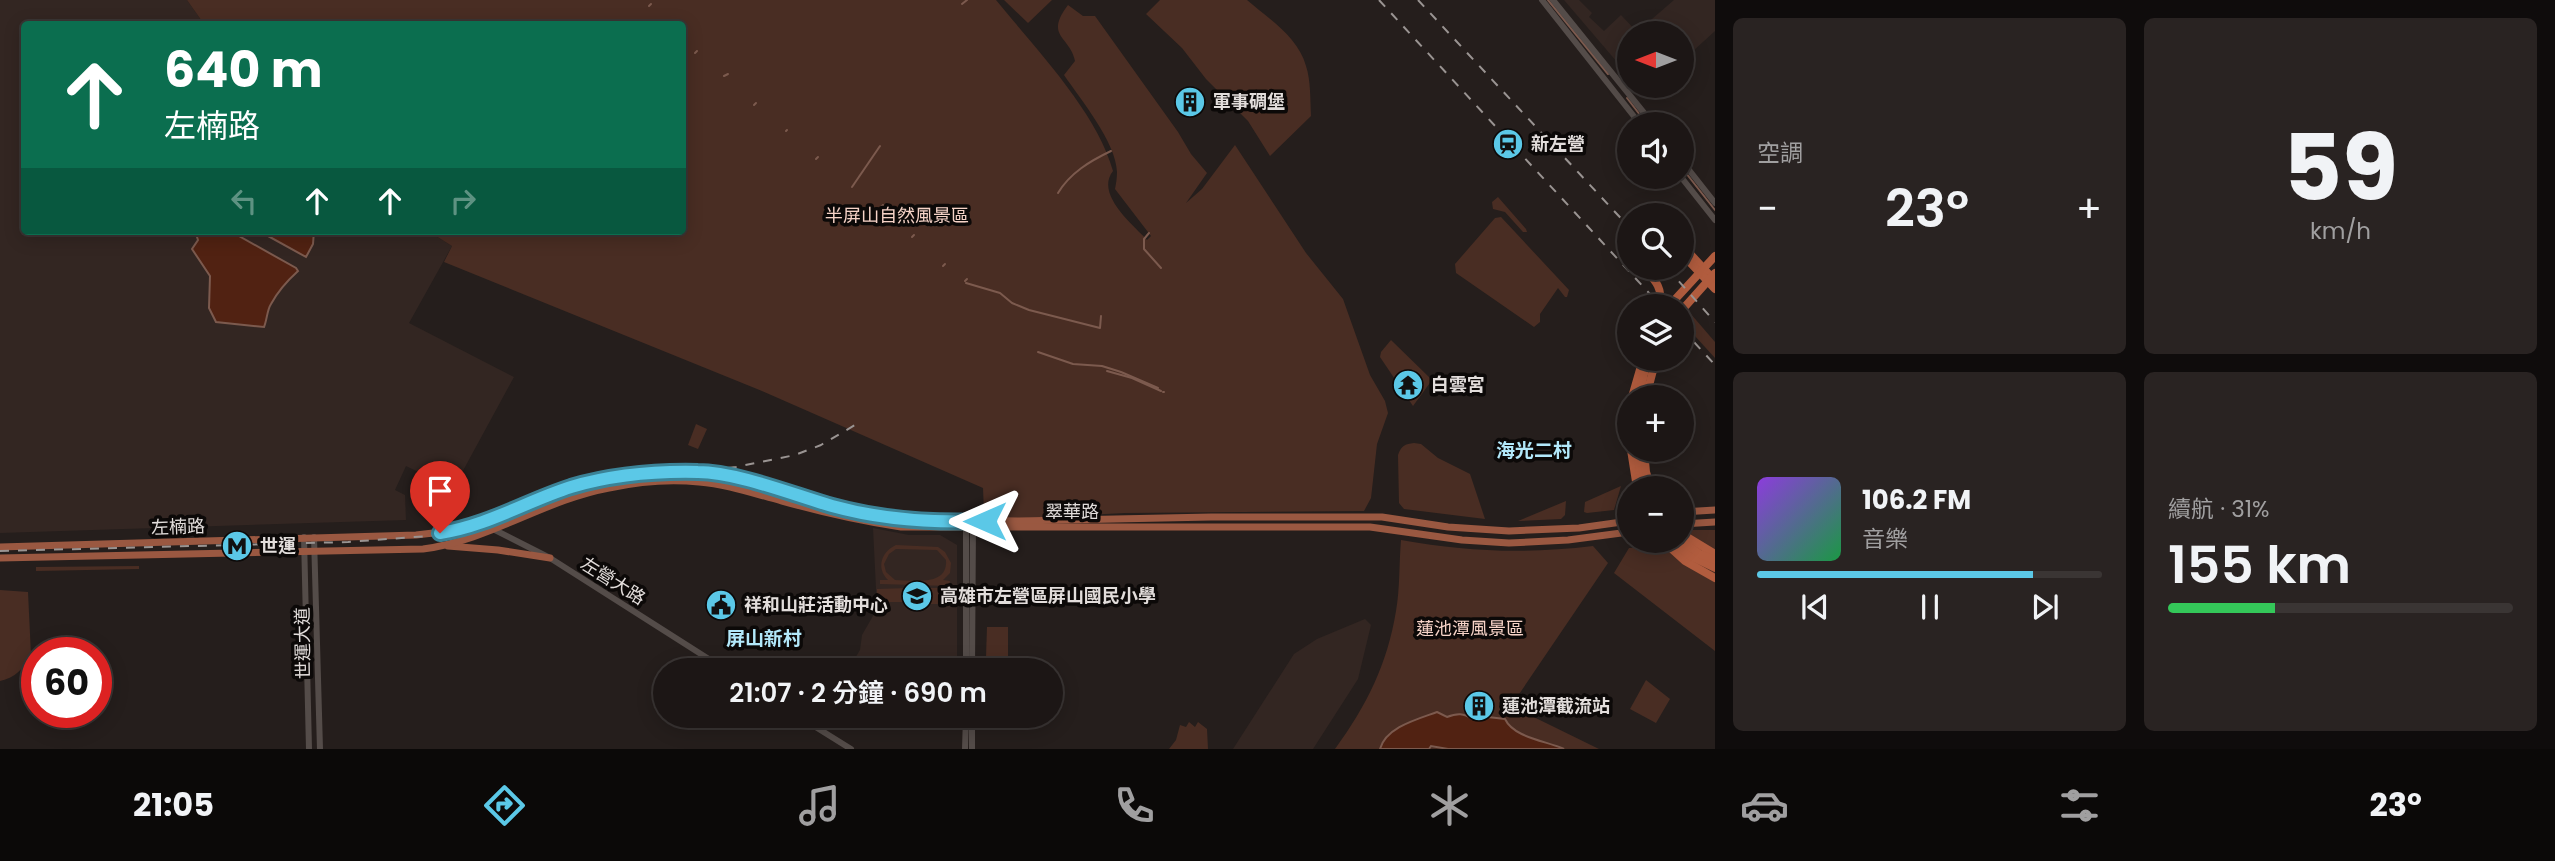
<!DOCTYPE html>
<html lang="zh-TW">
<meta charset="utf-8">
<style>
:root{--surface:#1c1615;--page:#292322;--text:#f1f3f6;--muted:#a09fa0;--line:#3a3534;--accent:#5bc8e7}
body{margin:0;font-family:Poppins,"Noto Sans TC",sans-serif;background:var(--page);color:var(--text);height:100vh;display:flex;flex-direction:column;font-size:26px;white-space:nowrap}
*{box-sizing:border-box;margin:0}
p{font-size:23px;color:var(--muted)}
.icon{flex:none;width:38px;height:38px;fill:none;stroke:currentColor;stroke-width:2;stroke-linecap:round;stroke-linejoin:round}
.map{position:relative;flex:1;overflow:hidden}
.panel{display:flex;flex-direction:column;gap:18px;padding:18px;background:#0f0c0c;width:840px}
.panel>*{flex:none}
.top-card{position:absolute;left:21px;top:21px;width:665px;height:214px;border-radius:7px;box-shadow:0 4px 18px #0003,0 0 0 2px var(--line);background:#0b6e4f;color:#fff;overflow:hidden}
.needle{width:46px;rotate:270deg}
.controls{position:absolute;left:1617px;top:21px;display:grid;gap:14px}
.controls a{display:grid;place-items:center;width:77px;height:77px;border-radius:50%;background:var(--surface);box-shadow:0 4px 18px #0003,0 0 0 2px var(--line);font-size:35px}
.speed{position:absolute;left:21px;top:637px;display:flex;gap:14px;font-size:35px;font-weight:700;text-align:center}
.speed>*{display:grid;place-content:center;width:91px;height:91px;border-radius:50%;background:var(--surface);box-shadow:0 4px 18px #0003,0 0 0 2px var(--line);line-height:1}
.speed .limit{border:10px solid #d22;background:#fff;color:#111}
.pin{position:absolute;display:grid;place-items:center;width:60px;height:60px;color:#fff;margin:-72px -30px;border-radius:50% 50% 50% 0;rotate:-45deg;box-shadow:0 0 7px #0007}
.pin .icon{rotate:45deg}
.me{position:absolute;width:77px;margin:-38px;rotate:270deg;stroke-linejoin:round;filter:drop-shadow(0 0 5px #0008)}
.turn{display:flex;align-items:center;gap:24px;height:147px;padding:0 28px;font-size:32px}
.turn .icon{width:91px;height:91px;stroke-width:2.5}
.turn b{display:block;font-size:49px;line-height:60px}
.lanes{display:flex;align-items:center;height:66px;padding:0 28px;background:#0003;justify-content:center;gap:35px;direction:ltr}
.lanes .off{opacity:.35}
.big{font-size:52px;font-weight:600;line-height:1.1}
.panel .widget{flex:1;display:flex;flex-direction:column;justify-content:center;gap:10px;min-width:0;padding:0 24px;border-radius:10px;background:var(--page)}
.panel .dial{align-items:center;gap:0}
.dial b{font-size:91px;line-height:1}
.song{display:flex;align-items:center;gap:21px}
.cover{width:84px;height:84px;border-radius:10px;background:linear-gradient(135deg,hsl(270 70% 55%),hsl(140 70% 35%))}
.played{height:7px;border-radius:4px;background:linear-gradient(90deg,var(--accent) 80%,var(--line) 80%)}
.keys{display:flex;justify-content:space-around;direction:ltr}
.heat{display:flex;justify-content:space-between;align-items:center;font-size:38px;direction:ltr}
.charge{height:10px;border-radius:5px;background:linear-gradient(90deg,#34c759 31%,var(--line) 0)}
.panel .tiles{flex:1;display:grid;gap:18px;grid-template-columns:repeat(2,1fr)}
.trip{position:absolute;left:653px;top:658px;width:410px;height:70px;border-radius:35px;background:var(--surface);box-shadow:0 4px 18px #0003,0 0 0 2px var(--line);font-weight:600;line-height:70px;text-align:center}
.menu{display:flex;height:112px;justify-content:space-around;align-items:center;background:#0b0908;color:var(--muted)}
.menu .icon{width:49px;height:49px}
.menu .active{color:var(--accent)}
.menu b{font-size:32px;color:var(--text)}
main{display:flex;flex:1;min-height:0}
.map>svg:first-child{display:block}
.built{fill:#332622}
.green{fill:#492d23;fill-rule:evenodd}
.water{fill:#512212;stroke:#7c5a4e;stroke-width:2}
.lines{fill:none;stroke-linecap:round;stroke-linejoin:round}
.stream{stroke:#7c5a4e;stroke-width:2}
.tertiary{stroke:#544c49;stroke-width:6}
.primary{stroke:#9a5841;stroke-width:7}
.trunk{stroke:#b15c3e;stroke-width:8}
.rail{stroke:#9a9492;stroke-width:2;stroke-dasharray:9 9;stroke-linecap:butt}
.route-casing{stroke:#3b8296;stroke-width:18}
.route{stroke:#5bc8e7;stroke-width:12}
.labels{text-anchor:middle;stroke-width:7;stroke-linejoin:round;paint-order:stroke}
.poi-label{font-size:18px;font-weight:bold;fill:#e2dddb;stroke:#0c0908;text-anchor:start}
.park-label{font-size:18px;fill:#f6d3c7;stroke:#0c0908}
.street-label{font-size:18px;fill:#e2dddb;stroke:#0c0908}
.neighbourhood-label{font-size:19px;font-weight:bold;fill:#b2e8fa;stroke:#0c0908}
</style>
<main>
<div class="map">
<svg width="1715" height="749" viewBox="0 0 1715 749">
<rect width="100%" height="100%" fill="#251e1c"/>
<!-- built -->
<g class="built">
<polygon points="0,0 187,0 204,24 24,24 24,231 428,231 452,246 409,323 514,377 440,513 429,508 441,483 406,466 395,490 405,495 406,520 0,533"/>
<polygon points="1564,0 1579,0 1592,13 1589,17 1604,31 1621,15 1637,32 1674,0 1715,0 1715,31 1682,61 1682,33 1629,33 1629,76"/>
<polygon points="873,528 909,535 940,535 957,545 957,670 848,670 860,650 862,635 877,609"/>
<polygon points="1365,619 1371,625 1358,679 1313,749 1233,749 1294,654 1317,639"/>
</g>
<!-- green -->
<g class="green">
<path d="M187 0H996C1035 48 1097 112 1113 171 1095 194 1132 224 1147 240L1151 236 1115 189C1116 184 1117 178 1117 172 1116 142 1081 100 1064 75L1075 61C1070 36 1044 37 1068 5L1083 16H1095L1178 132 1191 154 1207 173 1186 203 1202 189 1235 145 1306 253 1343 299 1370 375 1385 401 1388 413 1377 444 1371 498 1364 511 1125 513 987 520 984 512 983 488 762 391 444 262 452 246 428 231H682V24H204Z"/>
<polygon points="1004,0 1052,0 1028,23"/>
<path d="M1160 0H1247C1269 19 1298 37 1306 66 1311 81 1310 100 1311 116L1270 156 1248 121 1206 79 1182 48 1146 14Z"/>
<polygon points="1498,197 1526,229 1527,232 1523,232 1505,212 1493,209 1492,202"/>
<polygon points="1501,217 1569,290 1567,297 1565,297 1558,288 1540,314 1540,322 1534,327 1456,273 1455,264 1495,218"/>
<polygon points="1690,313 1715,342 1715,358 1684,324"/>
<polygon points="1391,340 1432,380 1413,406 1380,357 1381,352"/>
<polygon points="696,424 707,429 698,449 688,445"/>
<path d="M1414 443 1421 444 1438 458 1470 474 1485 519 1404 509 1399 503 1398 455C1401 446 1405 444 1414 443Z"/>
<polygon points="1621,486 1614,510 1587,513 1584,512 1585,502"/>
<polygon points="1566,501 1565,515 1561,519 1518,521"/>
<polygon points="1686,530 1715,530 1715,651 1614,573 1629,548 1652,547 1665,541 1682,541 1682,533"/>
<path d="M1401 540C1468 552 1525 554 1593 546L1608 563 1511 706 1599 749H1335C1367 705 1387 665 1396 611 1400 588 1399 563 1401 540Z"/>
<path d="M896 545 938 547 945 552 951 563 950 573 943 580 950 581 949 586 880 584V580H888C876 568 881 552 896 545ZM896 549 937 550 946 560C948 587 913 580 895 580L886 572 884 564 889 554Z"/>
<polygon points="139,566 139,569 36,571 36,567"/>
<polygon points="909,588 909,602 877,602 877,589"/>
<rect x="927" y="588" width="30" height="16"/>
<path d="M0 590 28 592 31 655C24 668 15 678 0 681Z"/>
<polygon points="987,627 1008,627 1008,657 986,657"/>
<polygon points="1646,680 1670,699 1656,723 1630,709"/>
<polygon points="1189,722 1195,727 1198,722 1207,729 1208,749 1169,749 1176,740 1180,725 1186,727"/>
</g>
<!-- water -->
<g class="water">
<path d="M195 231H230L296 268 298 271C287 281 278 291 271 304 267 310 267 320 264 327L216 322 209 308 210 276 192 249 198 240Z"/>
<polygon points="259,231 314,231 313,244 306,257"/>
<path d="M1437 712 1447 717C1457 713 1464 713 1472 719L1479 716 1505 719C1514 738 1547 741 1564 749H1448L1431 746 1429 749H1380C1386 727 1418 719 1437 712Z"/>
</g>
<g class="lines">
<!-- stream -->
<g class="stream">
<polyline points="1548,0 1608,74"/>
<polyline points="962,4 967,0"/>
<polyline points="649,6 651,4"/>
<polyline points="695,53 697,51"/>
<polyline points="724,76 728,74"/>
<polyline points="1627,98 1647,124"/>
<polyline points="754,105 756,103"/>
<polyline points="786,131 787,130"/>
<polyline points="816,159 818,157"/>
<polyline points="1682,168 1715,210"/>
<polyline points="852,187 880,146"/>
<path d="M1058 193C1070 173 1090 161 1111 151"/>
<polyline points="881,207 883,205"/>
<polyline points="1149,233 1144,239 1144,249 1161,268"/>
<polyline points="912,237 914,235"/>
<polyline points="943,266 945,264"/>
<polyline points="965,281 967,279"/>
<polyline points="966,283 1000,293 1012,303 1029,310 1100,328 1101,316"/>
<polyline points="1038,352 1073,364 1102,366 1121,372 1158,388"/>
<polyline points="1107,371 1132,378 1161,391"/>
<polyline points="1163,392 1164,392"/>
</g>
<!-- tertiary -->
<g class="tertiary">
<polyline points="1542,0 1640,124"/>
<polyline points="1553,0 1653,124"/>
<polyline points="1682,161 1715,203"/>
<polyline points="1681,177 1715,220"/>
<polyline points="481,523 550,558 726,670"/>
<polyline points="304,537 309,749"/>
<polyline points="314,537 320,749"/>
<polyline points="966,670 966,523"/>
<polyline points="972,670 973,523"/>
<polyline points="798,716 851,749"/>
<polyline points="965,749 966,716"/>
<polyline points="972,749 972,716"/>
</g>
<!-- primary -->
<g class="primary">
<polyline points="1682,512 1715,510"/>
<polyline points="1682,524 1715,522"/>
<polyline points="448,546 498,550 550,558"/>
<polyline points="0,547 416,535 459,530 569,488 607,478 646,473 701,472 724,475 835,507 904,519 1019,521 1211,517 1382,517 1448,527 1509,531 1579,528 1629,521"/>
<path d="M0 558 423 549C488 541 544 500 609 488 637 482 671 479 699 482 727 484 755 494 782 501 821 512 861 521 901 527H1370L1462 540 1509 543 1568 540 1629 532"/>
</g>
<!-- trunk -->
<g class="trunk">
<polyline points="1682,245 1715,281"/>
<polyline points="1682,254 1715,289"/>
<path d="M1644 268C1655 280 1664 289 1659 306"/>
<polyline points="1669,306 1715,256"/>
<polyline points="1682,310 1715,273"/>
<polyline points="1632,397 1643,359"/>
<polyline points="1639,397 1646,365"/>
<polyline points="1646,397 1656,359"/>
<polyline points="1631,450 1637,488"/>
<polyline points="1637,450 1642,488"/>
<polyline points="1644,450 1646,472 1651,488"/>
<polyline points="1682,534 1715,554"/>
<polyline points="1663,541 1685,561 1715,578"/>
<polyline points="1672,541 1690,556 1715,568"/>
<polyline points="1681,541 1700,554 1715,560"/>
</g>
<!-- rail -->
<g class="rail">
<polyline points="1379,0 1661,306"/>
<polyline points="1418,0 1629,227"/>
<polyline points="1667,268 1715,322"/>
<polyline points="1682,329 1715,365"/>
<polyline points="0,551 348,542 455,534 497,520 570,490 610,481 736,467 795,455 821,445 855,425"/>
</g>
</g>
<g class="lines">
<!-- route casing -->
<g class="route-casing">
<path id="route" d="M440 533C487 526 527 501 571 487 612 475 655 471 698 472 736 472 794 495 832 506 882 520 934 523 985 521"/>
</g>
<!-- route -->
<use href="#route" class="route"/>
</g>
<!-- icons -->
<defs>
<g id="building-disc" transform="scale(1.575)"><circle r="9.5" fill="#5bc8e7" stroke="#0c0908"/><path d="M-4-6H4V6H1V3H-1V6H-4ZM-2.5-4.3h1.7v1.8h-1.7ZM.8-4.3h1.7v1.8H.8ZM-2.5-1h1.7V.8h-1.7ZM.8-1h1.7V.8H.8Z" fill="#111"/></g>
<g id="station-disc" transform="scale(1.575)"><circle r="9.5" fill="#5bc8e7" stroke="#0c0908"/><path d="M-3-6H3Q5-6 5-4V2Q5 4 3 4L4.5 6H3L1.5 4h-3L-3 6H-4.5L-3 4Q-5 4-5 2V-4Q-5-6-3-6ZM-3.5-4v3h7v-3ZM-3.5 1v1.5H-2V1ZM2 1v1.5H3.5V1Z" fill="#111"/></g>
<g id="temple-disc" transform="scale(1.575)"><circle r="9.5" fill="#5bc8e7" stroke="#0c0908"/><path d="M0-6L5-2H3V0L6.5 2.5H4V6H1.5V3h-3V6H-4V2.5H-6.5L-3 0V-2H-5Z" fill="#111"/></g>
<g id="metro-disc" transform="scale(1.575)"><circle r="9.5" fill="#5bc8e7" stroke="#0c0908"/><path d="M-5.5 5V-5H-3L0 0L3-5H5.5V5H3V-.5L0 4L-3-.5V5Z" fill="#111"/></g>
<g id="school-disc" transform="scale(1.575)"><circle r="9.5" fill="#5bc8e7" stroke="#0c0908"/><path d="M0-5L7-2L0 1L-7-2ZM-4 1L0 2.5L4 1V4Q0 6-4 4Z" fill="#111"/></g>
<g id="civic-disc" transform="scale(1.575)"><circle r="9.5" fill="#5bc8e7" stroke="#0c0908"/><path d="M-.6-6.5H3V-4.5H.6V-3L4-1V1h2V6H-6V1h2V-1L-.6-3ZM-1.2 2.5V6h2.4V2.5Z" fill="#111"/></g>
</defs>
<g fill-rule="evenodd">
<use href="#building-disc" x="1190" y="102"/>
<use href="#station-disc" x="1508" y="144"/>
<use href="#temple-disc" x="1408" y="385"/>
<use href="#metro-disc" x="237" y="546"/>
<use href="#school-disc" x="917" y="596"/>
<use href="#civic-disc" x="721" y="605"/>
<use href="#building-disc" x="1479" y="706"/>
</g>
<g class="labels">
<!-- poi labels -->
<g class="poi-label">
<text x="1213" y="108">軍事碉堡</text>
<text x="1531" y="150">新左營</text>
<text x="1431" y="391">白雲宮</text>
<text x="260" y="552">世運</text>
<text x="940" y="602">高雄市左營區屏山國民小學</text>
<text x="744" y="611">祥和山莊活動中心</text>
<text x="1502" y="712">蓮池潭截流站</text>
</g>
<!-- park labels -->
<g class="park-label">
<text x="897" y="222">半屏山自然風景區</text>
<text x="1470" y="635">蓮池潭風景區</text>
</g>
<!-- street labels -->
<g class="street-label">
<text x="1072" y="518">翠華路</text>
<text transform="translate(178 527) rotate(-2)" y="6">左楠路</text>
<text transform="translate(613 581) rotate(32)" y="6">左營大路</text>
<text transform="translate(303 643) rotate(-91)" y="6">世運大道</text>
</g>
<!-- neighbourhood labels -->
<g class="neighbourhood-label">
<text x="1534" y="457">海光二村</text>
<text x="764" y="645">屏山新村</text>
</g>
</g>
</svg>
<div class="controls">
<a><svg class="needle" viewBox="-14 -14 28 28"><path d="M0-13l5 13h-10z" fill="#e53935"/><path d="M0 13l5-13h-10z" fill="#a09fa0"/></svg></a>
<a><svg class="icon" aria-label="sound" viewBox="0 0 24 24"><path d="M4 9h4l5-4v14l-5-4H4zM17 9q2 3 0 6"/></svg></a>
<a><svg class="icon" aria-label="search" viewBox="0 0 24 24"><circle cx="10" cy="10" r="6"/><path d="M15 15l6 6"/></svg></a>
<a><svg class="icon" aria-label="layers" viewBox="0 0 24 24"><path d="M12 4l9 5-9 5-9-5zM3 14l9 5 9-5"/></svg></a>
<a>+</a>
<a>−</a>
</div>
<div class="speed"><div class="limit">60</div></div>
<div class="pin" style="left:440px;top:533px;background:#d93025"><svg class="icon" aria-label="arrive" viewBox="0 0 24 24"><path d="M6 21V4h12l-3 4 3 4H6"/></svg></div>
<svg class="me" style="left:985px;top:521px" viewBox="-20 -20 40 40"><path d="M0-17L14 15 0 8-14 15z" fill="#5bc8e7" stroke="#fff" stroke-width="4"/></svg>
<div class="trip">21:07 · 2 分鐘 · 690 m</div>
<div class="top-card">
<div class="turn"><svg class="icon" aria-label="ahead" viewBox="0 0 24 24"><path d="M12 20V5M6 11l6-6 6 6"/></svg><div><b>640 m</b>左楠路</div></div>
<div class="lanes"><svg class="icon off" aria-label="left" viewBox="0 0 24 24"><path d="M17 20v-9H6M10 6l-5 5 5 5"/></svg><svg class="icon" aria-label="ahead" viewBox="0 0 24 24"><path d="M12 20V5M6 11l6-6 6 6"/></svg><svg class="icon" aria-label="ahead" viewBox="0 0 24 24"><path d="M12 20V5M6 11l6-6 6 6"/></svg><svg class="icon off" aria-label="right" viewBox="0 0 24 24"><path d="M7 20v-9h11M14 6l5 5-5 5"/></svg></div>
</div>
</div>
<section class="panel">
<div class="tiles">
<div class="widget"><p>空調</p>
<div class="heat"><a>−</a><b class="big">23°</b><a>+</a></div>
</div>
<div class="widget dial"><b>59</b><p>km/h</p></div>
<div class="widget">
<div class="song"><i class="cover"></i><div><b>106.2 FM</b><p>音樂</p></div></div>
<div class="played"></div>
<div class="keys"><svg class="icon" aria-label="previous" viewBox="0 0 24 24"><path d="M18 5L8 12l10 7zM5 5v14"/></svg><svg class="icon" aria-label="pause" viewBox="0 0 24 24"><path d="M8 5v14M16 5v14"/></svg><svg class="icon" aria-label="next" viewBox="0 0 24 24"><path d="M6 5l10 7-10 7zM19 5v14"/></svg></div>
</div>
<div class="widget"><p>續航 · 31%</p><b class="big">155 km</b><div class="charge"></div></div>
</div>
</section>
</main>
<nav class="menu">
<b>21:05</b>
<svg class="icon active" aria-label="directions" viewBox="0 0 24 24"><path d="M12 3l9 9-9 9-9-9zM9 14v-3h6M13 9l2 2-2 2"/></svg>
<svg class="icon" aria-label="music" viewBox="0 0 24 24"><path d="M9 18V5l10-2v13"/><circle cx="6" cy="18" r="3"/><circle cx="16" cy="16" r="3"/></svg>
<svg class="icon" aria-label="phone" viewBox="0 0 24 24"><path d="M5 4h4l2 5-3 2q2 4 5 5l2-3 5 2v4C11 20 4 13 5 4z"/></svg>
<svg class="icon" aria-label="climate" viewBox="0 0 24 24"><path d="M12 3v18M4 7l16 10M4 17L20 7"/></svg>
<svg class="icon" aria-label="car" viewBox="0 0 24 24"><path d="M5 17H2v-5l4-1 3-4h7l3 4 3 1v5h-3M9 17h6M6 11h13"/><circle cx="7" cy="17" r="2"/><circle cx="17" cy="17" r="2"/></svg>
<svg class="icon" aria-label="filters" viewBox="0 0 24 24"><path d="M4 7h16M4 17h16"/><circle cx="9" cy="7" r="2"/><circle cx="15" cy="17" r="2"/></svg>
<b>23°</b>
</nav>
